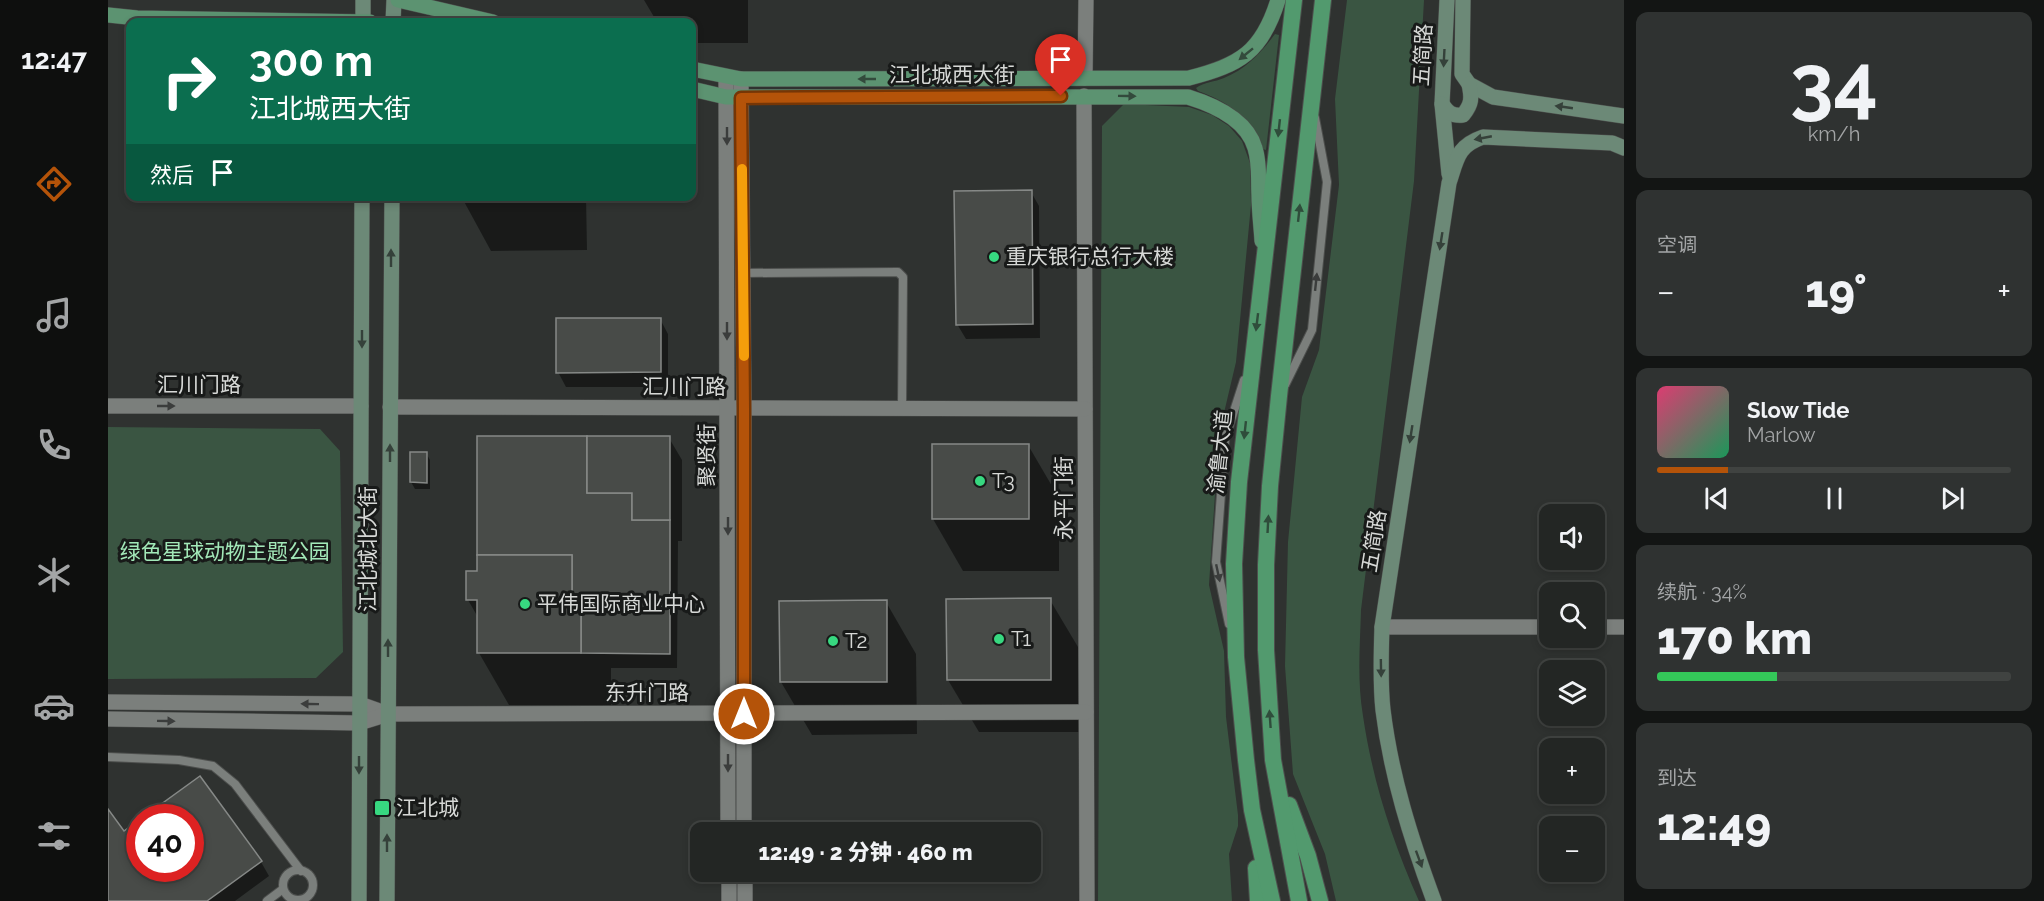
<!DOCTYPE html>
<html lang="zh">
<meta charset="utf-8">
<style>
:root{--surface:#232624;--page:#2f3231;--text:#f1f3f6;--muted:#a3a5a6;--line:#404341;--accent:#b45309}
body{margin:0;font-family:Raleway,"Noto Sans SC",sans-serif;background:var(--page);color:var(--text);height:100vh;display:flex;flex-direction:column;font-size:22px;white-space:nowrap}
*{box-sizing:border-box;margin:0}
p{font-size:20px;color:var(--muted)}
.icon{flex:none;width:33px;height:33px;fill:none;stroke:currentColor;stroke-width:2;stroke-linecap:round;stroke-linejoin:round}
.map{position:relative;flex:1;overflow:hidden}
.panel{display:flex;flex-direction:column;gap:12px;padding:12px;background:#131514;width:420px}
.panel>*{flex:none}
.guide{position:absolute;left:18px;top:18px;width:570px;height:183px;border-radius:12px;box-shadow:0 3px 9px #0003,0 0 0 2px var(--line);background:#0b6e4f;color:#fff;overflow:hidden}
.tools{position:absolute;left:1431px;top:504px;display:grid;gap:12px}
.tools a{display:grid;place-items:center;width:66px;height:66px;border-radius:12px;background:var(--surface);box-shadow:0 3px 9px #0003,0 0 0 2px var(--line);font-size:30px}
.speed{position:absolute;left:18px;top:804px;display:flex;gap:12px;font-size:30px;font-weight:700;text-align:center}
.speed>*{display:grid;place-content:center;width:78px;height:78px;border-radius:50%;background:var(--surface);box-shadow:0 3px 9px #0003,0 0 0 2px var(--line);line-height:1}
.speed .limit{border:9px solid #d22;background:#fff;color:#111}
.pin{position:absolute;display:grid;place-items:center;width:51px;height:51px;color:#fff;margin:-62px -26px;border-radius:50% 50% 50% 0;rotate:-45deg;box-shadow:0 0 6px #0007}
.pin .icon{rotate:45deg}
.me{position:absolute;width:66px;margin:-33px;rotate:0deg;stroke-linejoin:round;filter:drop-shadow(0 0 4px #0008)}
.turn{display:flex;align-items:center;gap:21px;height:126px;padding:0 24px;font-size:27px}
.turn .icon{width:78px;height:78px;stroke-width:2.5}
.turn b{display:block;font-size:42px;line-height:51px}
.then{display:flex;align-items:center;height:57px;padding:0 24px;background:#0003;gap:12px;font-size:22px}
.big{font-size:45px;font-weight:800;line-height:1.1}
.panel .card{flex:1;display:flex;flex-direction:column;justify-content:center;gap:9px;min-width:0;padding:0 21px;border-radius:12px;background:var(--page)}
.panel .dial{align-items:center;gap:0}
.dial b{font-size:78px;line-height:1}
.song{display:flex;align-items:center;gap:18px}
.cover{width:72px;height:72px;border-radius:9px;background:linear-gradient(135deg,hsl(340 70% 55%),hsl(150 70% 35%))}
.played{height:6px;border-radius:3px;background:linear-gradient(90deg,var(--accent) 20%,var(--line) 20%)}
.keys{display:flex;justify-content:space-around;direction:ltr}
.heat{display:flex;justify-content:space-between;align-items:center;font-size:33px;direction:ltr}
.charge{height:9px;border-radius:4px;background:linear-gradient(90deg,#34c759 34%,var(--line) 0)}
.trip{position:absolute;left:582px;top:822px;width:351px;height:60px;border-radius:12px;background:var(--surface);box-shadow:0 3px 9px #0003,0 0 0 2px var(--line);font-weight:800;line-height:60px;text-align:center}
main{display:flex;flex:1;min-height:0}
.tab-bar{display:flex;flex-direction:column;width:108px;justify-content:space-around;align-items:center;background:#0e0f0e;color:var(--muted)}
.tab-bar .icon{width:42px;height:42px}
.tab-bar .current{color:var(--accent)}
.tab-bar b{font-size:27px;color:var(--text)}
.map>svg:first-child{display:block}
.green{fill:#3a5542}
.shadow{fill:#0007}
.building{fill:#484b48;stroke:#868987;stroke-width:1.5}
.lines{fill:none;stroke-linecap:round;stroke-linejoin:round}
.service-casing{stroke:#4d4f4d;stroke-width:10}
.minor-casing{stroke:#4d4f4d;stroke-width:16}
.tertiary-casing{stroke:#4d4f4d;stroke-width:16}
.secondary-casing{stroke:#4d4f4d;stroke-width:16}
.primary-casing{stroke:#4d4f4d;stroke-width:16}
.trunk-casing{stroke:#4d4f4d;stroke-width:18}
.service{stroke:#7b7f7c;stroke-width:8}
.minor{stroke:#7b7f7c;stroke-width:15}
.tertiary{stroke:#7b7f7c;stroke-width:15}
.secondary{stroke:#6c8977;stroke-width:15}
.primary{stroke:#5c9371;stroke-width:15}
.trunk{stroke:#529a6e;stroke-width:16}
.oneway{fill:#334a3c}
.oneway2{fill:#35413a}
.oneway3{fill:#2f4d3b}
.oneway4{fill:#3b3d3c}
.route-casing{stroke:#753606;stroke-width:15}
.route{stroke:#b45309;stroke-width:10}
.slow{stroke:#f59e0b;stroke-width:10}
.poi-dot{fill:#37d880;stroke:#181a19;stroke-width:2}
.labels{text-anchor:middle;stroke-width:6;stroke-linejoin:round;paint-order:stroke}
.street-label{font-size:21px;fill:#d6d8d6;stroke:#181a19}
.poi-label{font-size:21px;fill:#d6d8d6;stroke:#181a19;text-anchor:start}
.park-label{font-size:21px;fill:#a3e9b9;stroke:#181a19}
</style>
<main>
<nav class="tab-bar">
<b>12:47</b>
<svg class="icon current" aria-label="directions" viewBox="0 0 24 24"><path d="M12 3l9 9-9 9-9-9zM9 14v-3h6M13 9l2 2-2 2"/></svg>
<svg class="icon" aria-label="music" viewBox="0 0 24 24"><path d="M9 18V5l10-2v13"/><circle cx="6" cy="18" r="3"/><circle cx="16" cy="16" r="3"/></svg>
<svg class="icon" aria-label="phone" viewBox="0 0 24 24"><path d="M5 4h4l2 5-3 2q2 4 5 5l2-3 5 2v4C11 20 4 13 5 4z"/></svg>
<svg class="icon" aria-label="climate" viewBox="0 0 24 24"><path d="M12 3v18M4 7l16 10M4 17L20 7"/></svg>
<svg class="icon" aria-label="car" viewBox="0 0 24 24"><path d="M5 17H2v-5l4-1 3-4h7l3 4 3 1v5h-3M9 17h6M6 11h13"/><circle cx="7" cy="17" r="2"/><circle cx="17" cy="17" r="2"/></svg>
<svg class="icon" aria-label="filters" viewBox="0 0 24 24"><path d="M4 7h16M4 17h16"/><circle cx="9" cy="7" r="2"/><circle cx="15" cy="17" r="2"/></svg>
</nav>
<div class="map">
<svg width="1516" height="901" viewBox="0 0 1516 901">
<rect width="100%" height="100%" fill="#2f3230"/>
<!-- green -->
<g class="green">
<path d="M1239 0H1316L1306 181 1253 610C1252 645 1249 681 1255 716 1265 783 1284 840 1311 901H1228L1217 854 1185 774 1177 666 1180 542 1194 397 1211 350 1231 185 1227 99Z"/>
<path d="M1167 34 1171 35 1158 150 1155 149C1144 119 1119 101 1090 91L1088 88C1096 82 1107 82 1116 78 1138 69 1153 53 1167 34Z"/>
<polygon points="1016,104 1081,107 1104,115 1121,126 1134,141 1142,163 1143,205 1128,362 1111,434 1101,585 1116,651 1118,717 1130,815 1130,826 1121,854 1124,901 990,901 994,126"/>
<polygon points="0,427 212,429 232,451 235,652 208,678 0,679"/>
</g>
<!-- shadow -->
<g class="shadow">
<polygon points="536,0 640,0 640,43 584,43 584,22 549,22"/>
<polygon points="923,192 931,206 932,338 858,339 849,324"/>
<polygon points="353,196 478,196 479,250 383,251"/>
<polygon points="552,319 560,334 560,387 458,387 450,372"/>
<polygon points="561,438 574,460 574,541 570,541 569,668 503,668 503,705 401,705 371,653 371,619 360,600 371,572"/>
<polygon points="920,445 951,498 951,571 855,571 825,519"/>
<polygon points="304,453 318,453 322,460 322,489 307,489 303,482"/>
<polygon points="942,600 973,652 973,732 871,732 840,680"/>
<polygon points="673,602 778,602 808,654 809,734 704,735 673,682"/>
<polygon points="91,778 153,862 161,876 127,901 0,901 0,812 32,868 82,868"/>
</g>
<!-- building -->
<g class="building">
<polygon points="924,190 925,324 848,325 846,191"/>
<polygon points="351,196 449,196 449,198 351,199"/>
<polygon points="448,318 553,318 553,372 448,373"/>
<polygon points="369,436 479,436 479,493 524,493 524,520 562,520 562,654 473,653 473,607 464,607 464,555 369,555"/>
<polygon points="479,436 562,436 562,520 524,520 524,493 479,493"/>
<rect x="824" y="444" width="97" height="75"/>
<polygon points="302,452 319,452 319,483 302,482"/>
<polygon points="369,555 464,555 464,607 473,607 473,653 369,653 369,600 358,600 358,571 369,571"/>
<polygon points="943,598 943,680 839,680 838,599"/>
<polygon points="779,600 779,682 672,682 671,601"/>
<polygon points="92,776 154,861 99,901 0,901 0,809 16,831 32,819 32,868 82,868 82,818 34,818"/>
</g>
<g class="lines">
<!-- service casing -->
<g class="service-casing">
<g id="service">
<polyline points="635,273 790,272 795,277 794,408"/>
<polyline points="1177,385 1204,330 1219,182 1207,118"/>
<polyline points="1121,624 1108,562 1117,439 1136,380"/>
<polyline points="0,757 71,760 105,766 127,784 193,871"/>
<circle cx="190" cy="885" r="15"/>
<polyline points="159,901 175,889"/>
</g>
</g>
<!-- minor casing -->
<g class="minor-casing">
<g id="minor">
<polyline points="977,78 978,0"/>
<polyline points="976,96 979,901"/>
<polyline points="282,407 977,409"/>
<polyline points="1274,627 1442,627"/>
<polyline points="1486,627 1516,627"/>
<polyline points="280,714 978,712"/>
</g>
</g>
<!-- tertiary casing -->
<g class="tertiary-casing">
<g id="tertiary">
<polyline points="618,78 620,832"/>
<polyline points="633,79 636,408 636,832"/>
<polyline points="0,406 253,406"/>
<polyline points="0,702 252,704 280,714"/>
<polyline points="0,719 251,723 280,714"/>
<polyline points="621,872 621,901"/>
<polyline points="637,872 637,901"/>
</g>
</g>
<!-- secondary casing -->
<g class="secondary-casing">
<g id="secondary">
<polyline points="1339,0 1334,104 1341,174"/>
<polyline points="1355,0 1354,74 1361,84 1385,97 1516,116"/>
<polyline points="255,22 255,0"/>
<polyline points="285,22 286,0"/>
<path d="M1334 104C1340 113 1344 116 1355 115 1364 104 1364 98 1361 84"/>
<polyline points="251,901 254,196"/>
<polyline points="279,901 284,196"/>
<path d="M1326 901C1303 839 1283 776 1275 710 1272 683 1273 655 1274 627L1341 183C1349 159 1349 146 1375 137L1504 143 1516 148"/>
</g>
</g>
<!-- primary casing -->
<g class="primary-casing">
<g id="primary">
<polyline points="290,0 385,22"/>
<polyline points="0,15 29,18 262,22"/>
<path d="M584 69 633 79 1081 78C1132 65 1154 52 1170 0"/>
<path d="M584 89 618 97H1080C1106 105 1139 120 1147 148 1152 164 1150 179 1151 195 1151 210 1153 225 1154 241"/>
</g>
</g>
<!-- trunk casing -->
<g class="trunk-casing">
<g id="trunk">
<polyline points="1181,805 1200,856 1212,901"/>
<polyline points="1148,868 1150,901"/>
<polyline points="1164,901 1144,810 1138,760 1128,657 1126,564 1131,482 1186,0"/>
<polyline points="1191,901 1165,760 1158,650 1158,565 1162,486 1171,396 1215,0"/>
</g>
</g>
<!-- service -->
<use href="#service" class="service"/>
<!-- minor -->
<use href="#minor" class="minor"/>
<!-- tertiary -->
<use href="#tertiary" class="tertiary"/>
<!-- secondary -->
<use href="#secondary" class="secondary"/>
<!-- primary -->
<use href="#primary" class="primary"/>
<!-- trunk -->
<use href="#trunk" class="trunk"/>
</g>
<!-- one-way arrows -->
<defs><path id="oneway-solid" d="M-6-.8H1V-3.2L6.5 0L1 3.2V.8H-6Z" transform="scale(1.5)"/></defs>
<g class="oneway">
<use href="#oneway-solid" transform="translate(1138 54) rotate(141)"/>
<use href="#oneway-solid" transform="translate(759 79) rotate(180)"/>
<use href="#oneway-solid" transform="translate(1019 96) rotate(1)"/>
</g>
<g class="oneway2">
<use href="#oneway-solid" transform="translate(1336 58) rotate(93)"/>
<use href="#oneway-solid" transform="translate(1456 107) rotate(-172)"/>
<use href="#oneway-solid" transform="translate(1375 138) rotate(169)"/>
<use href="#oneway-solid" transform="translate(1333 241) rotate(99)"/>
<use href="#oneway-solid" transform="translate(283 258) rotate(-90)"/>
<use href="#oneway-solid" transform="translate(254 339) rotate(90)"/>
<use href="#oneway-solid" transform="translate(1303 434) rotate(99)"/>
<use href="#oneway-solid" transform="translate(282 453) rotate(-90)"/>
<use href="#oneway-solid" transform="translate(280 648) rotate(-90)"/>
<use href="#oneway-solid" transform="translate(1273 668) rotate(89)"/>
<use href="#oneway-solid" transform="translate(251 765) rotate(90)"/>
<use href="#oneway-solid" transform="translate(279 843) rotate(-90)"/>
<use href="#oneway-solid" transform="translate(1311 859) rotate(70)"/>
</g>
<g class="oneway3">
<use href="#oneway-solid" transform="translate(1171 128) rotate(96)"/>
<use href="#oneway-solid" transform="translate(1191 213) rotate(-84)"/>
<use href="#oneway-solid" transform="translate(1149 322) rotate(97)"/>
<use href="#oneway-solid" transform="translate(1137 430) rotate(96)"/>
<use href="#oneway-solid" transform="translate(1160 524) rotate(-87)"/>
<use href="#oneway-solid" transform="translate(1162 719) rotate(-94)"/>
</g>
<g class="oneway4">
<use href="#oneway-solid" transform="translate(619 136) rotate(90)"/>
<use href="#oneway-solid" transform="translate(1208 282) rotate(-84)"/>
<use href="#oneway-solid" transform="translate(619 331) rotate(90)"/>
<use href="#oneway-solid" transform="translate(58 406)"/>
<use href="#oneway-solid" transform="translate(620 526) rotate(90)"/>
<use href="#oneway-solid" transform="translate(1110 573) rotate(78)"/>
<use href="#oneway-solid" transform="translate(202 704) rotate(-179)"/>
<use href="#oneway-solid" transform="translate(58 721) rotate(1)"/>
<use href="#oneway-solid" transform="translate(620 763) rotate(90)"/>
</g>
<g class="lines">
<!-- route casing -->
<g class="route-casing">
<polyline id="route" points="636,714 636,408 633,98 953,96"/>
</g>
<!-- route -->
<use href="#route" class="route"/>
<!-- slow -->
<polyline class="slow" points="634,169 636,356"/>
</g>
<!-- markers -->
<g class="poi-dot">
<circle cx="886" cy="257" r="6"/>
<circle cx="872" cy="481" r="6"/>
<circle cx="417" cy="604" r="6"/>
<circle cx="891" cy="639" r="6"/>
<circle cx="725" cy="641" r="6"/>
<rect x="266" y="800" width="16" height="16" rx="3"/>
</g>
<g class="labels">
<!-- street labels -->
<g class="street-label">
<text transform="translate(1315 55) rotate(-87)" y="7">五简路</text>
<text x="844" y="82">江北城西大街</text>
<text x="91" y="392">汇川门路</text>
<text x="576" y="394">汇川门路</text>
<text transform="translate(1112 452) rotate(-84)" y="7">渝鲁大道</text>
<text transform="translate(599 455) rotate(-90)" y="7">聚贤街</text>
<text transform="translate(956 498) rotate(-90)" y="7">永平门街</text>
<text transform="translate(1266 541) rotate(-81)" y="7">五简路</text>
<text transform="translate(260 549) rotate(-90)" y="7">江北城北大街</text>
<text x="539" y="700">东升门路</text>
</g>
<!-- poi labels -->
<g class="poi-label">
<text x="898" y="264">重庆银行总行大楼</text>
<text x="884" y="488">T3</text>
<text x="429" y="611">平伟国际商业中心</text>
<text x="903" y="646">T1</text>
<text x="737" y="648">T2</text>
<text x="288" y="815">江北城</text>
</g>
<!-- park labels -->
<g class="park-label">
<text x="117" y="559">绿色星球动物主题公园</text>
</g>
</g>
</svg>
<div class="tools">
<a><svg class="icon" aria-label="sound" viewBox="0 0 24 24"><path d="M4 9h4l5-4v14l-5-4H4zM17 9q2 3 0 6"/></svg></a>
<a><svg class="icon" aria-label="search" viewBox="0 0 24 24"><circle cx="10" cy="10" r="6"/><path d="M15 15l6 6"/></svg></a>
<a><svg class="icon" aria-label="layers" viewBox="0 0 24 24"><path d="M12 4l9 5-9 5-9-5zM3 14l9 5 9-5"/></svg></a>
<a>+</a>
<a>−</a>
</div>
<div class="speed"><div class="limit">40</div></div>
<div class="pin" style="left:953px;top:96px;background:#d93025"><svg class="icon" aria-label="arrive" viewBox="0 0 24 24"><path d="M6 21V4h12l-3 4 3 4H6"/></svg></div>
<svg class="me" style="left:636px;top:714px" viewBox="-20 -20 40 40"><circle r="17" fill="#b45309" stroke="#fff" stroke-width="3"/><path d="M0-11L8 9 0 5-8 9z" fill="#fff"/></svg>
<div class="trip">12:49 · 2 分钟 · 460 m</div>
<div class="guide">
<div class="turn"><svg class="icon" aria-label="right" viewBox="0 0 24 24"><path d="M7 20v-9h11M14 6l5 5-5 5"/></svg><div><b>300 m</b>江北城西大街</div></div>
<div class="then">然后<svg class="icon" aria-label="arrive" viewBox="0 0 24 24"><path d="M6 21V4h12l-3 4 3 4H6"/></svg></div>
</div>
</div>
<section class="panel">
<div class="card dial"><b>34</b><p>km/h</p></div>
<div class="card"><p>空调</p>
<div class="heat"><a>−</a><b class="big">19°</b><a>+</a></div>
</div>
<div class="card">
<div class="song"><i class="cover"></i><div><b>Slow Tide</b><p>Marlow</p></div></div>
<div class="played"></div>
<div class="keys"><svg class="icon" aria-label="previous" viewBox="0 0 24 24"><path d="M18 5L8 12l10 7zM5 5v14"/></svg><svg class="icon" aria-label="pause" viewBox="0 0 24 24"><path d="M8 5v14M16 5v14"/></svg><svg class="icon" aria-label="next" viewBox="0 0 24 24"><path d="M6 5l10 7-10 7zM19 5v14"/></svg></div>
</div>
<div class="card"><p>续航 · 34%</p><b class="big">170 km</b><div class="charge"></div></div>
<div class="card"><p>到达</p><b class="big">12:49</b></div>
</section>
</main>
